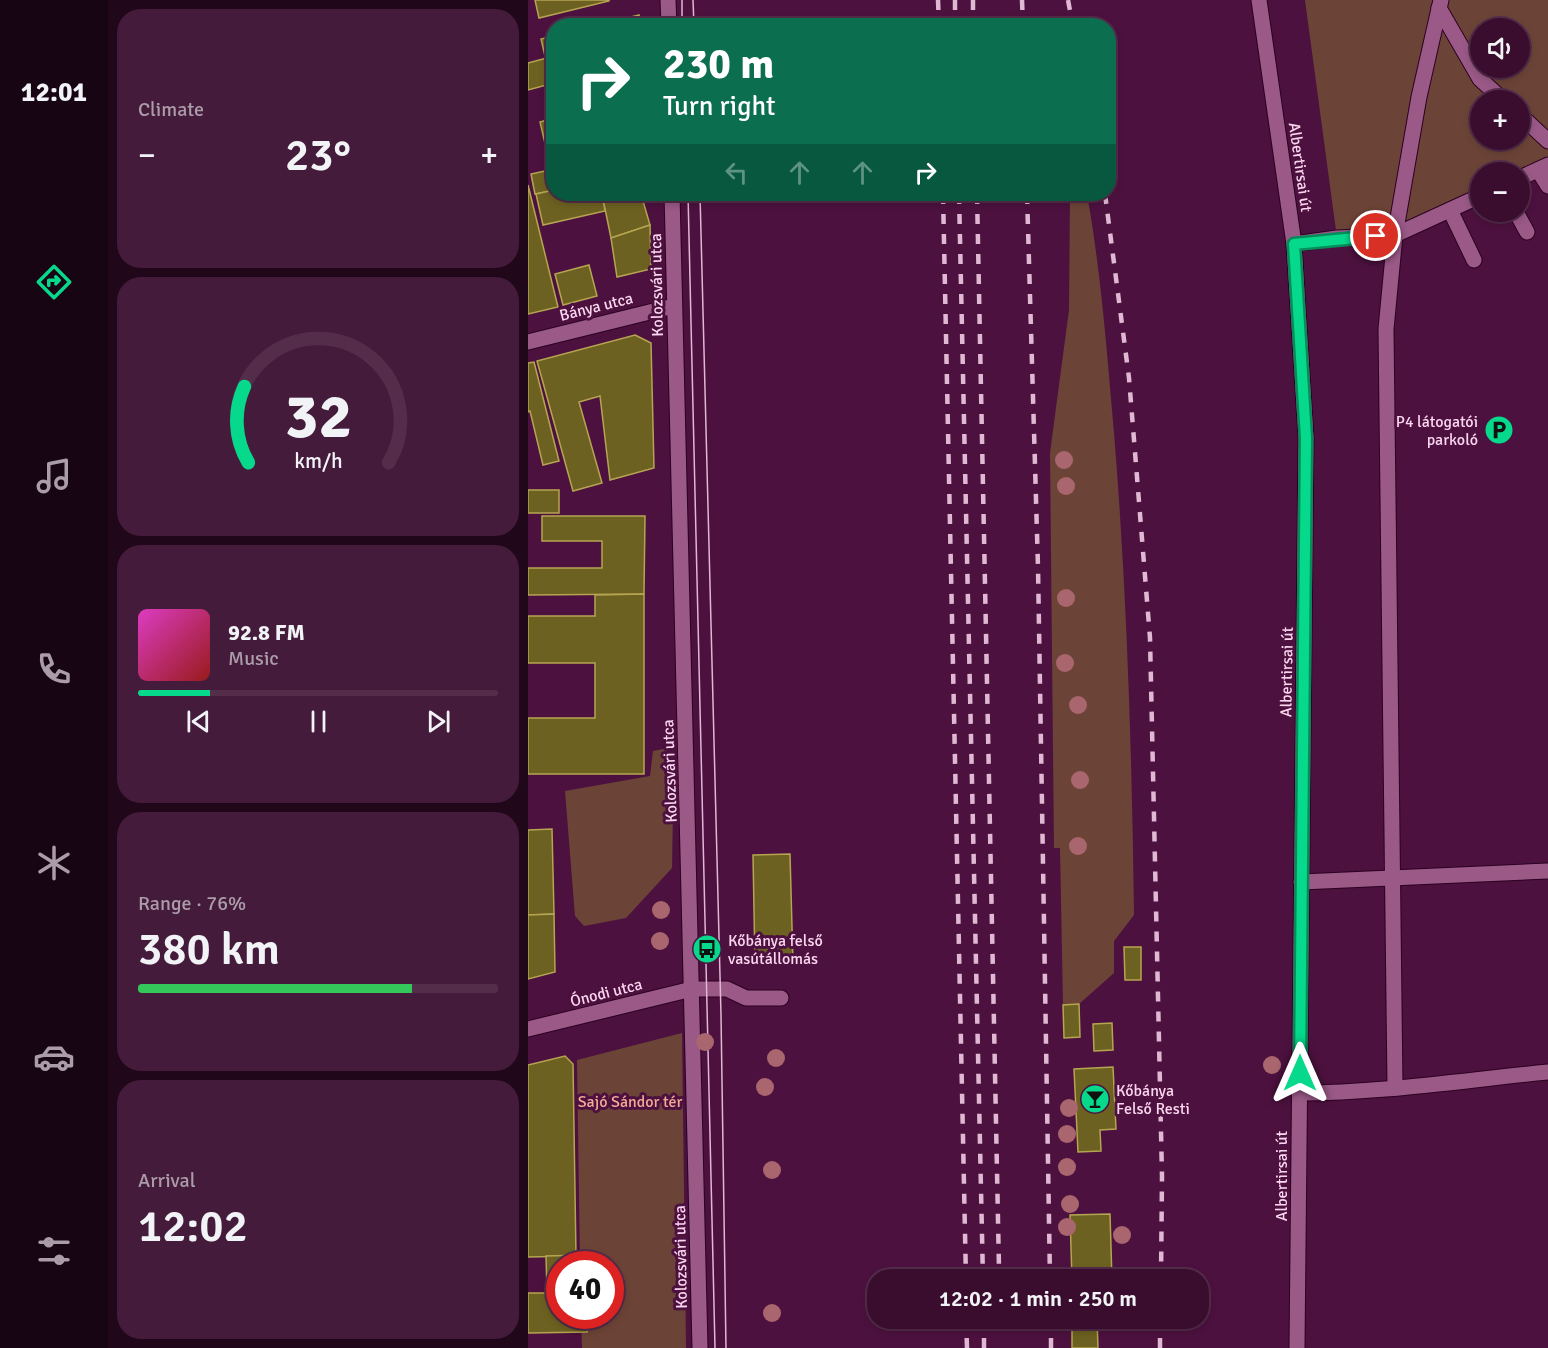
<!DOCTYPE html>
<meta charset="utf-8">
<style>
:root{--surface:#3a0d2f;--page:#451b3b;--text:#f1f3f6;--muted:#ab9caa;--line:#542d4b;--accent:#06d98b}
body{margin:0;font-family:Signika,sans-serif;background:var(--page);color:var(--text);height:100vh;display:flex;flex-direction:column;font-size:22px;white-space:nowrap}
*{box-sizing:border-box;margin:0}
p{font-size:20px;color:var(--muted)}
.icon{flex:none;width:33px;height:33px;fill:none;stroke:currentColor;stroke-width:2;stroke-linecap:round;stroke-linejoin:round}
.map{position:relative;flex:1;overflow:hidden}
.side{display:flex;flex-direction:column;gap:9px;padding:9px;background:#20071a;width:420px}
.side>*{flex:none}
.banner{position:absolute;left:18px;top:18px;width:570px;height:183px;border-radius:24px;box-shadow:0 3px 9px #0003,0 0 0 2px var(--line);background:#0b6e4f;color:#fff;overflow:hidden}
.tools{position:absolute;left:942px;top:18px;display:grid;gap:12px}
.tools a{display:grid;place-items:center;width:60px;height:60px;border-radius:50%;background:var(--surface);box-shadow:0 3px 9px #0003,0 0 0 2px var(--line);font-size:30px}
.speed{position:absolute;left:18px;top:1251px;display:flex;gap:12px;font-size:30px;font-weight:700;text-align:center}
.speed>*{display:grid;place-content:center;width:78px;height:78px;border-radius:50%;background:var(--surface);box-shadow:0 3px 9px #0003,0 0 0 2px var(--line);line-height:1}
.speed .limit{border:9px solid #d22;background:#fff;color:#111}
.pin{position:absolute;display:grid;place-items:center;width:51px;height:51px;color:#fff;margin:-26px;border:3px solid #fff;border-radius:50%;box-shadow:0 2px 6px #0007}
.me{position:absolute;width:66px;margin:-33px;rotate:0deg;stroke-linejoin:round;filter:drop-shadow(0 0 4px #0008)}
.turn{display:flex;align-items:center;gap:21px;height:126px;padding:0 18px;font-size:27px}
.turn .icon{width:78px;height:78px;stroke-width:2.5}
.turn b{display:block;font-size:42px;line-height:51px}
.lanes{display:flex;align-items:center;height:57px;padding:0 18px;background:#0003;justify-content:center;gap:30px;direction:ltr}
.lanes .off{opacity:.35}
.big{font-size:45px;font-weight:600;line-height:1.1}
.side .tile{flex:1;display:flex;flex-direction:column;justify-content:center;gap:9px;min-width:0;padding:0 21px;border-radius:24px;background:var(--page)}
.side .dial{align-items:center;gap:0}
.dial svg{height:156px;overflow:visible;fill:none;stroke:var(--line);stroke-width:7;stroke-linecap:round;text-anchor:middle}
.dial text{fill:var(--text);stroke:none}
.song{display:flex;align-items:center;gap:18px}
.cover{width:72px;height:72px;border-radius:9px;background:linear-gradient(135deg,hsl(310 70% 55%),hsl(0 70% 35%))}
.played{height:6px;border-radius:3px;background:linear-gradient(90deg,var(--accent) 20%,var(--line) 20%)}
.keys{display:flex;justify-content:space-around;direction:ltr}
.heat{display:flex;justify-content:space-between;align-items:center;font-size:33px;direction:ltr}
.charge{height:9px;border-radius:4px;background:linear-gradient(90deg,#34c759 76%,var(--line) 0)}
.trip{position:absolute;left:339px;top:1269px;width:342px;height:60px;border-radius:24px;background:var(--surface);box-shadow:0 3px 9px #0003,0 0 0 2px var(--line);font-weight:600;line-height:60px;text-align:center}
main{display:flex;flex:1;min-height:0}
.tabs{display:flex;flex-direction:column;width:108px;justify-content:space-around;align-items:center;background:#170513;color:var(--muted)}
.tabs .icon{width:42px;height:42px}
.tabs .current{color:var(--accent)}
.tabs b{font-size:27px;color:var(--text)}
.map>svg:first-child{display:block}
.green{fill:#6c4437;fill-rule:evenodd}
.building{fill:#6d6121;stroke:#b5a552;stroke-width:1.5}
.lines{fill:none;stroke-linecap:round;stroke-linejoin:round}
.minor-casing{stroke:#2c0122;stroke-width:17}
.minor{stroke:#9a5987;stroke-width:15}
.tram{stroke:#e0b8d4;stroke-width:1.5}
.rail{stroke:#e0b8d4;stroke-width:4.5;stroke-dasharray:10 10;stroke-linecap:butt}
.tree{fill:#a9666e}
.route-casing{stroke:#048d5a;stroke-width:15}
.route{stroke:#06d98b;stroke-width:10}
.labels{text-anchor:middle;stroke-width:6;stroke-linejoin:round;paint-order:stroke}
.street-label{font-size:16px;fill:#fbd6ef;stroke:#4d113f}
.poi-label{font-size:16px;fill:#fbd6ef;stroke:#4d113f;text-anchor:start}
.park-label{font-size:16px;fill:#f4ab94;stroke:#4d113f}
</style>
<main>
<nav class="tabs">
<b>12:01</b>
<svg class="icon current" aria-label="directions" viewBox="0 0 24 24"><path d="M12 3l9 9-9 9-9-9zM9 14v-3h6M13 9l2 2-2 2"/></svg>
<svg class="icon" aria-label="music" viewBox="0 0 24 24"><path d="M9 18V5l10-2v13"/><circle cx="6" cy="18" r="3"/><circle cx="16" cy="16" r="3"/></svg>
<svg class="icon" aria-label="phone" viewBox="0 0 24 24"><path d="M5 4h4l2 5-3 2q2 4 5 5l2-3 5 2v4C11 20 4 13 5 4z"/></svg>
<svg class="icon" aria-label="climate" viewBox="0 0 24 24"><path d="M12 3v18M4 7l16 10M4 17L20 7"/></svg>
<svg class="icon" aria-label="car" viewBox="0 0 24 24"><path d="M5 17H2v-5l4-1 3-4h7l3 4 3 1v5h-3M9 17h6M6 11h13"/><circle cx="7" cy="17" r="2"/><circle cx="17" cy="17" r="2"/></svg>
<svg class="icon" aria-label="filters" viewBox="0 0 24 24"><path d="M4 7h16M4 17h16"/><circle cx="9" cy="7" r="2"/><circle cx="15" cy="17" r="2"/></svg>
</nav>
<section class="side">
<div class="tile"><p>Climate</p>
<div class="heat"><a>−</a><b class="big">23°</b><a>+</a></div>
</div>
<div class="tile dial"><svg viewBox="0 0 100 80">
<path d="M14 69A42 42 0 1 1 86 69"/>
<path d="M14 69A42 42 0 0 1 12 30" stroke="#06d98b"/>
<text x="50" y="56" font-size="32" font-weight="700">32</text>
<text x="50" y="72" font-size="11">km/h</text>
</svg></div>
<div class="tile">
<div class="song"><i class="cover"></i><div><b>92.8 FM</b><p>Music</p></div></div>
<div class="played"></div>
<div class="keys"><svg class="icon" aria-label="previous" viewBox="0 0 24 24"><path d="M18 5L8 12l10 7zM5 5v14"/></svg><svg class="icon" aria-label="pause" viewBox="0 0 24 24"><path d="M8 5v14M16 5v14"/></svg><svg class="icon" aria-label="next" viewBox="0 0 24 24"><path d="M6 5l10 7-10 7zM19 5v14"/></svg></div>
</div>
<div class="tile"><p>Range · 76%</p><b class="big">380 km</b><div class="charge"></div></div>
<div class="tile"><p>Arrival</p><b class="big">12:02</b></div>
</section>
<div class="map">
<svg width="1020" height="1348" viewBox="0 0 1020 1348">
<rect width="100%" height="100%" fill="#4d113f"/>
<!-- green -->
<g class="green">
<path d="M777 0H1020V165L992 172H952V196L867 235 809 238ZM952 28H992V68H952ZM952 100H992V140H952Z"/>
<path d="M542 194H559C573 272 579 353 586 433 599 593 604 754 606 915L586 941V973L551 1004 535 1005 532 848H526L522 453 541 310Z"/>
<polygon points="146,747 144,868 98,918 56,926 47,916 37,791 122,776 125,751"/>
<polygon points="154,1033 158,1348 54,1348 53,1316 82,1316 82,1264 52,1264 49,1060"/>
</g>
<!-- building -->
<g class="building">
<polygon points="7,0 81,0 81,1 11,18"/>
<polygon points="111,15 114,26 68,26"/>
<polygon points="26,36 26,54 17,56 13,39"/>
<polygon points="26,56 26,83 0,90 0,63"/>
<polygon points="26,118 26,154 20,156 12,122"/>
<polygon points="26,169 26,190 7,194 3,174"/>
<polygon points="0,185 30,307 0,314"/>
<polygon points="26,190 26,194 74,194 77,211 15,225 8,194"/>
<polygon points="74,194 113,194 122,225 83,238"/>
<polygon points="122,225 123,269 89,277 83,238"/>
<polygon points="61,265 69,296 35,305 27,274"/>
<polygon points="107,335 123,343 126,468 82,480 72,396 51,402 74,483 45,491 9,361"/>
<polygon points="6,362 31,461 15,465 2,411 0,412 0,363"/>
<rect x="0" y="490" width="31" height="23"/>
<polygon points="14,516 117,516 116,594 0,595 0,568 74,568 74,541 14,541"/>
<polygon points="116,594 116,774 0,774 0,718 67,718 67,663 0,663 0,616 67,616 67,595"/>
<polygon points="24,829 26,914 0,915 0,830"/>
<polygon points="262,854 265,964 227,965 225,855"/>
<polygon points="26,914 27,972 0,979 0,915"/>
<polygon points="596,947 613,947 613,980 597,980"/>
<polygon points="551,1004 552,1037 536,1038 535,1005"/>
<polygon points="584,1023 585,1050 566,1051 565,1024"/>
<polygon points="37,1056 45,1064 48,1256 0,1257 0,1065"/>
<polygon points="585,1067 588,1129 572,1130 573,1151 550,1152 546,1069"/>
<polygon points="582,1214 584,1280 544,1280 542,1215"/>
<polygon points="57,1255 57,1264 32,1264 32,1316 58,1316 59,1332 0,1333 0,1293 19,1293 18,1256"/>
<polygon points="544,1318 569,1318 570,1348 544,1348"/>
</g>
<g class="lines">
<!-- minor casing -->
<g class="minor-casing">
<g id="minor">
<polyline points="140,0 141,26"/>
<polyline points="731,0 766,244 778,438 769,1348"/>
<polyline points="911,8 952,79 975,100"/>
<polyline points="992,115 1020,141"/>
<polyline points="1010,170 1020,186"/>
<polyline points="992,178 1020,165"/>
<polyline points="144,194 172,1348"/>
<polyline points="922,210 946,260"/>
<polyline points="988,212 999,232"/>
<polyline points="766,244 809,238 867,235 952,196"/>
<polyline points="0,342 146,306"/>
<polyline points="773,882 1020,871"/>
<polyline points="0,1029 164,989 199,989 218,998 253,998"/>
<polyline points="867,1087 858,329 867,235 891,97 913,0"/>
<path d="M771 1093C854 1093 937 1080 1020 1072"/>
</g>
</g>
<!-- minor -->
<use href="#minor" class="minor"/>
<!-- tram -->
<g class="tram">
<polyline points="154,0 154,26"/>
<polyline points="165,0 166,26"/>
<polyline points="160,194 187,1348"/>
<polyline points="172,194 193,1015 198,1348"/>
</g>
<!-- rail -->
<g class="rail">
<polyline points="410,0 411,26"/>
<polyline points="427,0 427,26"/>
<polyline points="445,0 445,26"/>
<polyline points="494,0 495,26"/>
<polyline points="540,0 545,26"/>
<polyline points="415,194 438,1280"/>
<polyline points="431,194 455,1280"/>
<polyline points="449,194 471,1269"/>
<polyline points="499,194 510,567 522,1280"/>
<polyline points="577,194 601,378 622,638 634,1176 633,1280"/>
<polyline points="438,1318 439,1348"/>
<polyline points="456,1318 456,1348"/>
<polyline points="523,1318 523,1348"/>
<polyline points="632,1348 632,1318"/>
</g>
</g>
<!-- trees -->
<g class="tree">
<circle cx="536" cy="460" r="9"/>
<circle cx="538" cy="486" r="9"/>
<circle cx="538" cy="598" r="9"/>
<circle cx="537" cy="663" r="9"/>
<circle cx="550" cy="705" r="9"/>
<circle cx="552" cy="780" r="9"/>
<circle cx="550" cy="846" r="9"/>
<circle cx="133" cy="910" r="9"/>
<circle cx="132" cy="941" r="9"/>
<circle cx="177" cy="1042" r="9"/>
<circle cx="248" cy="1058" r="9"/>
<circle cx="744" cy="1065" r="9"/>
<circle cx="237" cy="1087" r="9"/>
<circle cx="541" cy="1108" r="9"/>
<circle cx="539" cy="1134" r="9"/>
<circle cx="539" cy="1167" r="9"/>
<circle cx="244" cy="1170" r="9"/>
<circle cx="542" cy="1204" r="9"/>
<circle cx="539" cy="1227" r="9"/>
<circle cx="594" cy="1235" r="9"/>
<circle cx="244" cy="1313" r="9"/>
</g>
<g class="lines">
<!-- route casing -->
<g class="route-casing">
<polyline id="route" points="772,1073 778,438 766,244 848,236"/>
</g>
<!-- route -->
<use href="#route" class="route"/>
</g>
<!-- icons -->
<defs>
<g id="parking-disc" transform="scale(1.5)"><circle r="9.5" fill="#06d98b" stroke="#4d113f"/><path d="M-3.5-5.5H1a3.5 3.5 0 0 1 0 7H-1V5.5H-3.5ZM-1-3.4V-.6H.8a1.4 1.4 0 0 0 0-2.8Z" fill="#111"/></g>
<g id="bus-disc" transform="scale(1.5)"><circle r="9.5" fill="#06d98b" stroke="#4d113f"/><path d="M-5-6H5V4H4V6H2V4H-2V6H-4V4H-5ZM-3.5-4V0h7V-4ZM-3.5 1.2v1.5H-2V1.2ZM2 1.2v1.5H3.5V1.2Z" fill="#111"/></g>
<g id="bar-disc" transform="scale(1.5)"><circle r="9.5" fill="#06d98b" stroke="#4d113f"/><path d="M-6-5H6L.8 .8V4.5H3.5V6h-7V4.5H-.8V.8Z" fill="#111"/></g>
</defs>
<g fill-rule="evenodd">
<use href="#parking-disc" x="971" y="430"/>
<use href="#bus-disc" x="179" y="949"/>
<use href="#bar-disc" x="567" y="1099"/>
</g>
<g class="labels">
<!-- street labels -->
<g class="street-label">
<text transform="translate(773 167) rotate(82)" y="6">Albertirsai út</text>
<text transform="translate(128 285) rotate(-91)" y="6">Kolozsvári utca</text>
<text transform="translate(68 306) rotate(-14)" y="6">Bánya utca</text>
<text transform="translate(758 672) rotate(-89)" y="6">Albertirsai út</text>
<text transform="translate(141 771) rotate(-92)" y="6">Kolozsvári utca</text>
<text transform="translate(78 992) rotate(-14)" y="6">Ónodi utca</text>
<text transform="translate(753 1176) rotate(-90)" y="6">Albertirsai út</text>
<text transform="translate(152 1257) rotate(-91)" y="6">Kolozsvári utca</text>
</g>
<!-- poi labels -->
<g class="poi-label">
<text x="950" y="427" text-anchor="end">P4 látogatói<tspan x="950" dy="18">parkoló</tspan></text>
<text x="200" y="946">Kőbánya felső<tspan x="200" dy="18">vasútállomás</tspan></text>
<text x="588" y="1096">Kőbánya<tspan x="588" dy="18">Felső Resti</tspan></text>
</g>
<!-- park labels -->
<g class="park-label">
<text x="102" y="1107">Sajó Sándor tér</text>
</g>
</g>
</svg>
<div class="tools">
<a><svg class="icon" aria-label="sound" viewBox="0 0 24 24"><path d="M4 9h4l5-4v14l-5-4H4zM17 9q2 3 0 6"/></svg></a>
<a>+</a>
<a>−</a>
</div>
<div class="speed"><div class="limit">40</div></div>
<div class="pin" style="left:848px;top:236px;background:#d93025"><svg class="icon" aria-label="arrive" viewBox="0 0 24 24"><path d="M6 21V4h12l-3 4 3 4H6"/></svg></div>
<svg class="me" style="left:772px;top:1073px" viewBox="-20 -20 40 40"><path d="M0-17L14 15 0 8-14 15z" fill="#06d98b" stroke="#fff" stroke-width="4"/></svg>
<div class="trip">12:02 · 1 min · 250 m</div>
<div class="banner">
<div class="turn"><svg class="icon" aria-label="right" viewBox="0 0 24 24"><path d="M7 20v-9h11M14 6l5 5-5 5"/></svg><div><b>230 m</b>Turn right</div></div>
<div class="lanes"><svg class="icon off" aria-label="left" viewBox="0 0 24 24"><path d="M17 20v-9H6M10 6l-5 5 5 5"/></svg><svg class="icon off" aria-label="ahead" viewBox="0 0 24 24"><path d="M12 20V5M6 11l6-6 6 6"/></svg><svg class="icon off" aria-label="ahead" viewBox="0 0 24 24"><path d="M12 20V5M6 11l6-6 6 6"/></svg><svg class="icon" aria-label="right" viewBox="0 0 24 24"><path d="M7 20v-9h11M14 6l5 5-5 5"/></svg></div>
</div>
</div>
</main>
